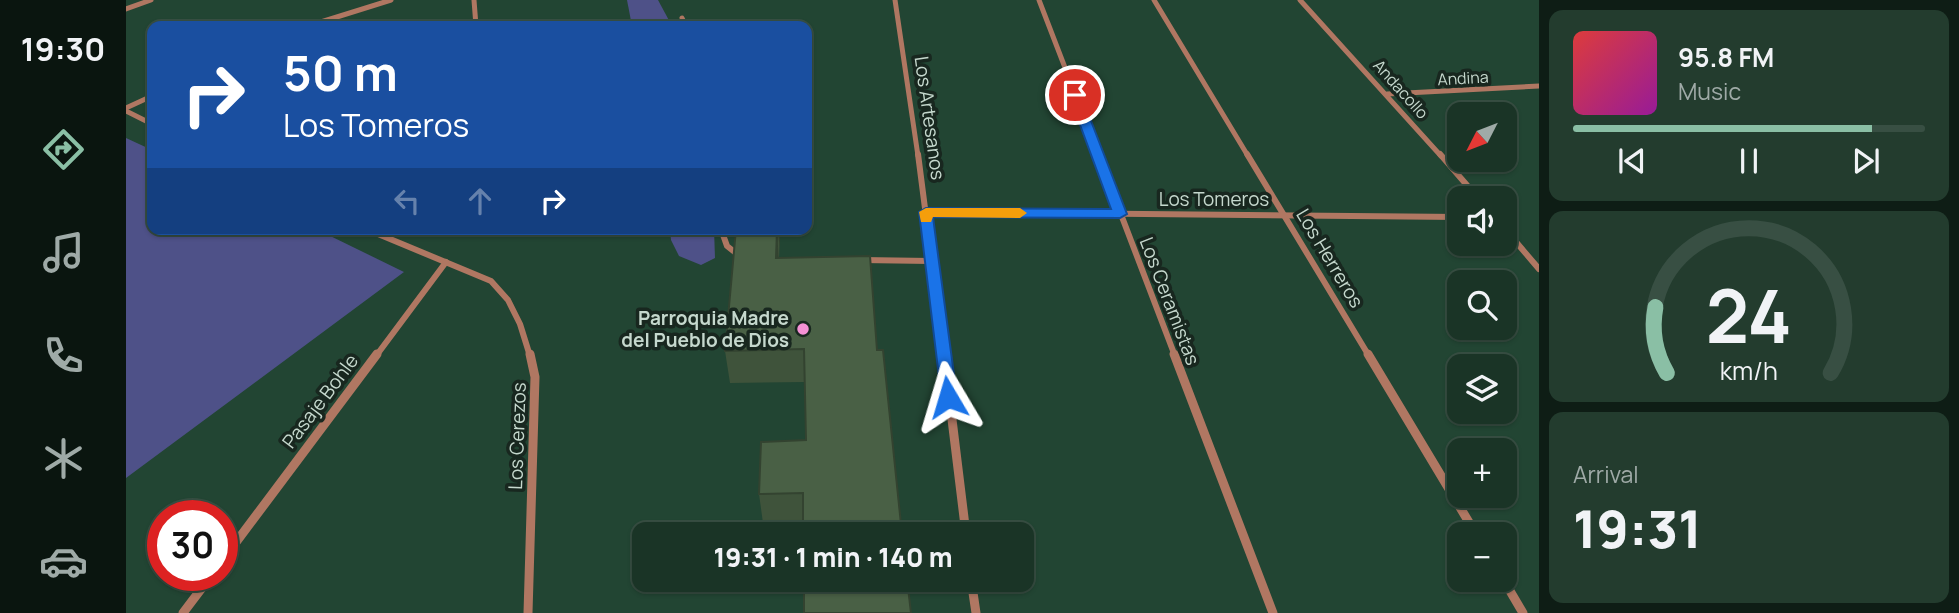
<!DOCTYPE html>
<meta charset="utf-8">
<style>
:root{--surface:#1a3426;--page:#233c2e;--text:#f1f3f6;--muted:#9faaa7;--line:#384f43;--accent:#8abfa5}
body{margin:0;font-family:Manrope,sans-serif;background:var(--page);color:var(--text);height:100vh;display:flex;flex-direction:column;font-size:26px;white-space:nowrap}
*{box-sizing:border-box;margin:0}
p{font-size:23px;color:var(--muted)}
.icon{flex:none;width:38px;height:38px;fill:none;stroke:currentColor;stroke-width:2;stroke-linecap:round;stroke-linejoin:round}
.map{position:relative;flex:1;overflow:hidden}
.drawer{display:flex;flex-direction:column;gap:10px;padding:10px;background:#0e1d15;width:420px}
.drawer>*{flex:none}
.top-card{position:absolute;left:21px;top:21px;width:665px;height:214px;border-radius:14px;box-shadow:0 2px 5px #0004,0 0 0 2px var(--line);background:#1a4fa0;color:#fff;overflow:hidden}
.needle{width:46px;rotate:228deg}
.tools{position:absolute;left:1321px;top:102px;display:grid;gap:14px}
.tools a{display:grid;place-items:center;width:70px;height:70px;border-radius:14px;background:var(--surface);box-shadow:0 2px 5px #0004,0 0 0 2px var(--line);font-size:35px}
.speed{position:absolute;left:21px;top:500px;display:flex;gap:14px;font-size:35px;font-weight:700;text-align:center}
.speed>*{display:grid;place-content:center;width:91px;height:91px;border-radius:50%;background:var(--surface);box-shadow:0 2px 5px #0004,0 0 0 2px var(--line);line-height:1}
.speed .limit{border:10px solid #d22;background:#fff;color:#111}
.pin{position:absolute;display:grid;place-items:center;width:60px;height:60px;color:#fff;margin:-30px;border:4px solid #fff;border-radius:50%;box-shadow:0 2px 7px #0007}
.me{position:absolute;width:77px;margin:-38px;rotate:353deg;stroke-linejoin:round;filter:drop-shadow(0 0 5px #0008)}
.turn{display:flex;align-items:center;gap:24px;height:147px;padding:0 21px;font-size:32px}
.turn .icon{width:91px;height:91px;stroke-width:2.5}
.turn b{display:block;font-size:49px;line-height:60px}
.lanes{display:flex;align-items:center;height:66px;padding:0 21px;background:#0003;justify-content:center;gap:35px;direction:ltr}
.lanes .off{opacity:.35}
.big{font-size:52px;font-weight:800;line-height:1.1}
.drawer .widget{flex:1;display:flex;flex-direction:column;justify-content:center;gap:10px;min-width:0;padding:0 24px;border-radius:14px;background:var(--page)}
.drawer .dial{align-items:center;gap:0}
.dial svg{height:182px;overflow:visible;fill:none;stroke:var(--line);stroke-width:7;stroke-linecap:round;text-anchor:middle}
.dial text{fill:var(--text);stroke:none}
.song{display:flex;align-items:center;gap:21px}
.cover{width:84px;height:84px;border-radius:10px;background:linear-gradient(135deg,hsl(0 70% 55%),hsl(300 70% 35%))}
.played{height:7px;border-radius:4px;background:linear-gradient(90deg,var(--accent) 85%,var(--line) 85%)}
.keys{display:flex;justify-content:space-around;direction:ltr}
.trip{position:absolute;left:506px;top:522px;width:402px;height:70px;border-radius:14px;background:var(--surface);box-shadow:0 2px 5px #0004,0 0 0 2px var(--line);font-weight:800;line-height:70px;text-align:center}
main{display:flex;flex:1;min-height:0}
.tab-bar{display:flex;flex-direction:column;width:126px;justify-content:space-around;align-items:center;background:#0a150f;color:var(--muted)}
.tab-bar .icon{width:49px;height:49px}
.tab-bar .current{color:var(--accent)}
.tab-bar b{font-size:32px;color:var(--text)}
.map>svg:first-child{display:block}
.green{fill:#4e5188}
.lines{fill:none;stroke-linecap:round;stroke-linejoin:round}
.minor-far2{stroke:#b07762;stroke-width:5}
.minor-far1{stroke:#b07762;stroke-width:6}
.minor{stroke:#b07762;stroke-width:9}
.wall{fill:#3f533b}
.shaded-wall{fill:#334330}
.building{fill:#496045;stroke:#334330;stroke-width:2}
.route{fill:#1a73e8;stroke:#114b97;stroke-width:2}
.slow{fill:#f59e0b}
.poi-dot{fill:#f491d4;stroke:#18271f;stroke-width:2.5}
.labels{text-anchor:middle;stroke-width:7;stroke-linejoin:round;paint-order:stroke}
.far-street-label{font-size:16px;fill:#c5d8cd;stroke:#18271f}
.street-label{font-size:19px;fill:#c5d8cd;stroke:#18271f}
.poi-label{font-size:19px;font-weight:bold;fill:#c5d8cd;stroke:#18271f;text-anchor:end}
</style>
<main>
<nav class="tab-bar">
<b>19:30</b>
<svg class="icon current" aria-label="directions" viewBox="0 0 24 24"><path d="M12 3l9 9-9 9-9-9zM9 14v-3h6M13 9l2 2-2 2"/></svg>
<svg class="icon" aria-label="music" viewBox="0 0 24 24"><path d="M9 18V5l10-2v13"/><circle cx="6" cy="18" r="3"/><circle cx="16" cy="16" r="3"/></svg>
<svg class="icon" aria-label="phone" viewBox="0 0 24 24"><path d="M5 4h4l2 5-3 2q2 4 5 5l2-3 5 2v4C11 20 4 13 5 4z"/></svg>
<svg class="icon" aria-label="climate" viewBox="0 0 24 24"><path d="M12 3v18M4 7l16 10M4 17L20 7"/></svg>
<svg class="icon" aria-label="car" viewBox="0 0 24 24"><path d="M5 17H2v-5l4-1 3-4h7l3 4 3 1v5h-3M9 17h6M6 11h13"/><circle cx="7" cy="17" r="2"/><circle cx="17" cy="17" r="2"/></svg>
</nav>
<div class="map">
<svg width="1413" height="613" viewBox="0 0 1413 613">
<rect width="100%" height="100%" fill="#224533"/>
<!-- green -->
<g class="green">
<polygon points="501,0 532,0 546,26 506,26"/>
<polygon points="0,138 26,150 26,229 190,229 278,272 0,478"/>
<polygon points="544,229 588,229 589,258 575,265 553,256 545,240"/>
</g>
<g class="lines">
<!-- minor-far2 -->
<g class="minor-far2">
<polyline points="348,0 350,26"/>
<polyline points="769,0 792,156"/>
<polyline points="913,0 973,156"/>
<polyline points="1028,0 1122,156"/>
<polyline points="1174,0 1315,156"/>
<polyline points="0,9 25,0"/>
<polyline points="556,18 560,26"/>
<polyline points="182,26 265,0"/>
<polyline points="1261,94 1413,86"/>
<polyline points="0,108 26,96"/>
<polyline points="0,111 26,124"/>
</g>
<!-- minor-far1 -->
<g class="minor-far1">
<polyline points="792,154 818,356"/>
<polyline points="972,154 1049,356"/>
<polyline points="1121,154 1243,356"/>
<polyline points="1314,154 1352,198"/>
<polyline points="800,212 1334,217"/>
<polyline points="240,229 365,281 382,300 394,324 404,356"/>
<polyline points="595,229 601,246 615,257"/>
<polyline points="1379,229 1413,269"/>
<polyline points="735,260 805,261"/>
<polyline points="250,356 320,262"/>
</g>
<!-- minor -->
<g class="minor">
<polyline points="818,354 840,534"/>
<polyline points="1048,354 1147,613"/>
<polyline points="1242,354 1350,534"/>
<polyline points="96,561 251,354"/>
<polyline points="845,579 850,613"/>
<polyline points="1377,579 1397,613"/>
<polyline points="57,613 85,576"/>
<polyline points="402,613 409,377 404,354"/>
</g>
</g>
<!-- wall -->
<polygon class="wall" points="610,229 667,229 667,235 654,236 653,258 744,256 677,522 637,523 633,494 680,440 679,382 604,383 599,351"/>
<!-- shaded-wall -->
<g class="shaded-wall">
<polygon points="652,229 654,229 654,252"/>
<polygon points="651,230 653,263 650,258"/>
</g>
<!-- building -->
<g class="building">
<polygon points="610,229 651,230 650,258 744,256 751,350 757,350 776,534 677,534 677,493 633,494 635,442 680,440 678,349 599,351"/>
<polygon points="678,579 781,579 785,613 678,613"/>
</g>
<!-- route -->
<polygon class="route" points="945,92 955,95 1001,214 994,218 807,217 831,397 828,402 816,402 793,212 800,208 985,209 943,95"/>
<!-- slow -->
<polygon class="slow" points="800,208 894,208 901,213 894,218 807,217 805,222 795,222 793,212"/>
<!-- markers -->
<circle class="poi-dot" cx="677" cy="329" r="7"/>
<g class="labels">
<!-- far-street labels -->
<g class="far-street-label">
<text transform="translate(1337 78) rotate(-3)" y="6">Andina</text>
<text transform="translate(1275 89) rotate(48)" y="6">Andacollo</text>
</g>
<!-- street labels -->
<g class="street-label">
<text transform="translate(804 118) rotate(82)" y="7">Los Artesanos</text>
<text x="1088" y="206">Los Tomeros</text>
<text transform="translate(1204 258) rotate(59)" y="7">Los Herreros</text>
<text transform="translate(1044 301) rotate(69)" y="7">Los Ceramistas</text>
<text transform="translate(194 401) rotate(-53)" y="7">Pasaje Bohle</text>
<text transform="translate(391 436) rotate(-88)" y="7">Los Cerezos</text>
</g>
<!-- poi labels -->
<g class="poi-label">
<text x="663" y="325">Parroquia Madre<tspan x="663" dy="22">del Pueblo de Dios</tspan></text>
</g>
</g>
</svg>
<div class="tools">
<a><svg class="needle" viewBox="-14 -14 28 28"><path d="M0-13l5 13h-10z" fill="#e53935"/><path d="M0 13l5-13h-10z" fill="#9faaa7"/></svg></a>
<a><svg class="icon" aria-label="sound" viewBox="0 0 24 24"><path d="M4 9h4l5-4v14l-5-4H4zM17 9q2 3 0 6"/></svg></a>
<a><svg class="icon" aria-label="search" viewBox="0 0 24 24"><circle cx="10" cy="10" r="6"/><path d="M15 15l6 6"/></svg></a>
<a><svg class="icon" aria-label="layers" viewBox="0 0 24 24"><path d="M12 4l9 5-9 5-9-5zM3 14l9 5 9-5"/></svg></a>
<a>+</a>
<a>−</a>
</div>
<div class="speed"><div class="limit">30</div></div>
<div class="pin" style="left:949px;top:95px;background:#d93025"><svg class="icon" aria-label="arrive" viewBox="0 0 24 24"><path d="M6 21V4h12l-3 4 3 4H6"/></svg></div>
<svg class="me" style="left:822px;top:397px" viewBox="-20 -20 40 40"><path d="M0-17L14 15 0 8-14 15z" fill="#1a73e8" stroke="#fff" stroke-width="4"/></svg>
<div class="trip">19:31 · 1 min · 140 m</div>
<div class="top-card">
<div class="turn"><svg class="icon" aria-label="right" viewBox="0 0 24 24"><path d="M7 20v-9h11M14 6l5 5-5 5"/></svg><div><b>50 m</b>Los Tomeros</div></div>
<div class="lanes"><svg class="icon off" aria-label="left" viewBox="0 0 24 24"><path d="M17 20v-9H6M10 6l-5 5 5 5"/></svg><svg class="icon off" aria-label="ahead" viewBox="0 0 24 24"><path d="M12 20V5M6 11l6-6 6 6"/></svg><svg class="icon" aria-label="right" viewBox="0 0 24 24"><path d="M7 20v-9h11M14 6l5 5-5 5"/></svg></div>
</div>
</div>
<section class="drawer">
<div class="widget">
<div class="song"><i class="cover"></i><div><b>95.8 FM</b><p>Music</p></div></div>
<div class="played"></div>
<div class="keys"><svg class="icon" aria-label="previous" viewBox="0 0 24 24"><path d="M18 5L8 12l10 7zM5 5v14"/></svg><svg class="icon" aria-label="pause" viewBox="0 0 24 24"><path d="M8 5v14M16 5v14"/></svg><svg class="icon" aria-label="next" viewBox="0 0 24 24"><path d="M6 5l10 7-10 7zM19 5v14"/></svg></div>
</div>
<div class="widget dial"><svg viewBox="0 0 100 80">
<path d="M14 69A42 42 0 1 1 86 69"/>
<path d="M14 69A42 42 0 0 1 9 40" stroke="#8abfa5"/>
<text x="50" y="56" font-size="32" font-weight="700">24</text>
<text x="50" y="72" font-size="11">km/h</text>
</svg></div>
<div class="widget"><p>Arrival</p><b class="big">19:31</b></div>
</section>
</main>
